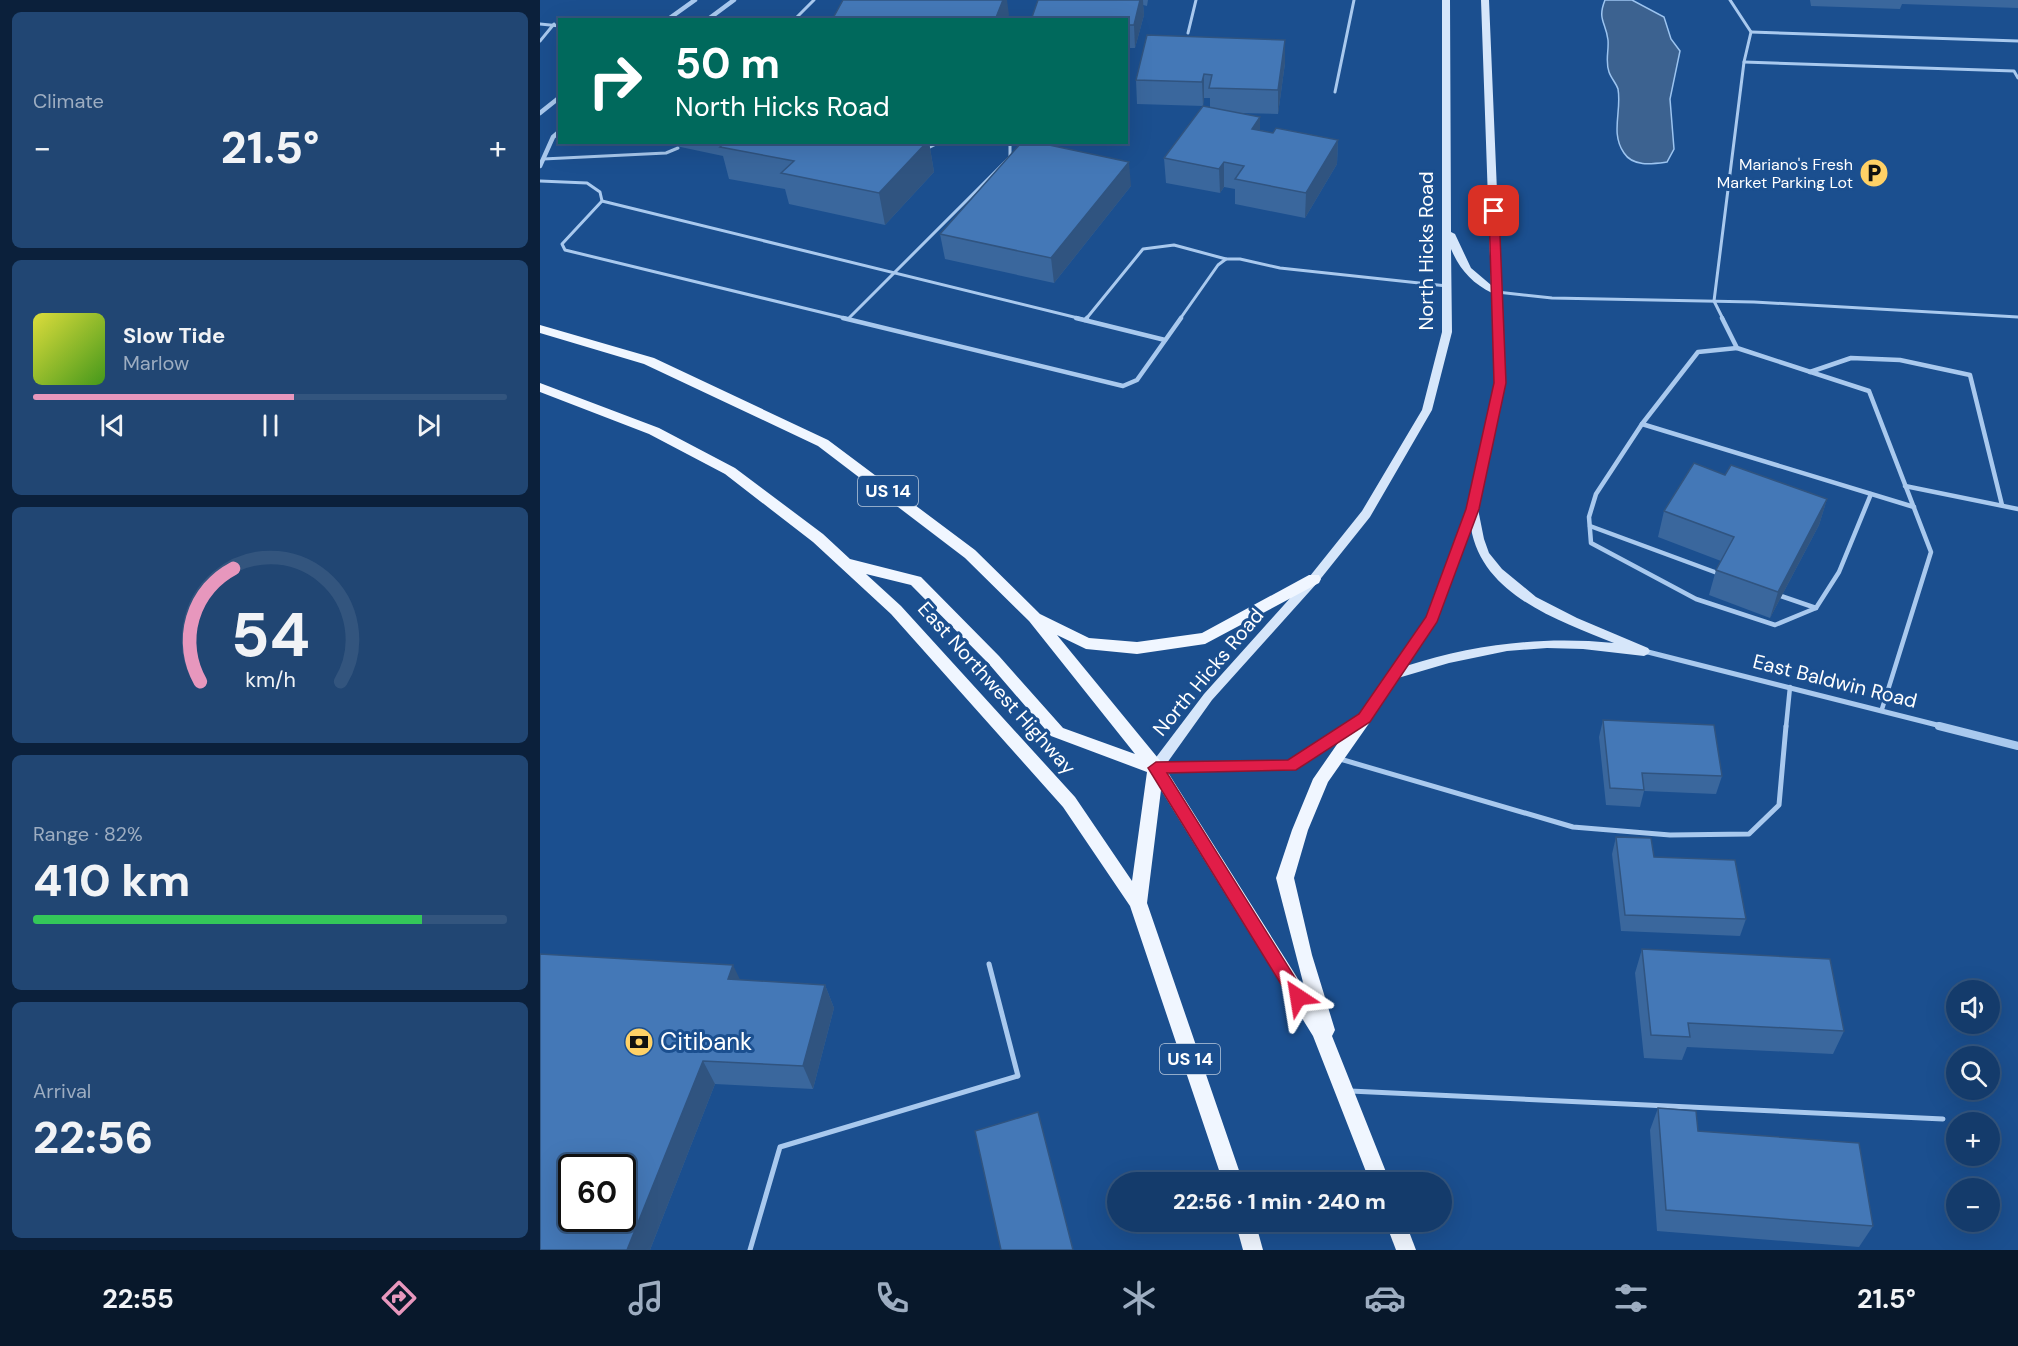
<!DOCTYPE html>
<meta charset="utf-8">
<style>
:root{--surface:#143b6b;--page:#214673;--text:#f1f3f6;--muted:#9dadc1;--line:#33557e;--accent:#e797bd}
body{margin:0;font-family:"DM Sans",sans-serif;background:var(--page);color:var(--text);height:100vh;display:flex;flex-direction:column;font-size:22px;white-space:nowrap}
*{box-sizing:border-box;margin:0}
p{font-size:20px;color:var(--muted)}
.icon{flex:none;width:33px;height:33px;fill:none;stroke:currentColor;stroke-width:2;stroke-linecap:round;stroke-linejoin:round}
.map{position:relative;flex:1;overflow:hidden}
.sheet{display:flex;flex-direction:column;gap:12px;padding:12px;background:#0b203b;width:540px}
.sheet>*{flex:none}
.top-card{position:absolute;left:18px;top:18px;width:570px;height:126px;border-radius:0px;box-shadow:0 6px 24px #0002,0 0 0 2px var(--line);background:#00695c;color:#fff;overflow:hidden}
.tools{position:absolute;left:1406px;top:980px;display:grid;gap:12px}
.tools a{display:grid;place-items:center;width:54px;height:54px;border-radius:50%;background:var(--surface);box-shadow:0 6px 24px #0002,0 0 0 2px var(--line);font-size:30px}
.speed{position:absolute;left:18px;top:1154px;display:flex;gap:12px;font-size:30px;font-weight:700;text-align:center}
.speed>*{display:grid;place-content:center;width:78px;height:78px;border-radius:50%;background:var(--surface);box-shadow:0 6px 24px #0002,0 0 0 2px var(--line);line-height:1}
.speed .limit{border:3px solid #111;border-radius:9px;background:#fff;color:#111}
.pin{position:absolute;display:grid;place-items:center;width:51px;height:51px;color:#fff;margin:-26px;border-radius:12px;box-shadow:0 3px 9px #0006}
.me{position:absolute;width:66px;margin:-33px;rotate:327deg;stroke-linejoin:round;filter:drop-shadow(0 0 4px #0008)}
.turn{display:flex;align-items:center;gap:21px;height:126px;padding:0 18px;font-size:27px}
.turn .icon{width:78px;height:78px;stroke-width:2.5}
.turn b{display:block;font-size:42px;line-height:51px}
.big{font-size:45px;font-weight:800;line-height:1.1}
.sheet .widget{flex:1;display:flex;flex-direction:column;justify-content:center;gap:9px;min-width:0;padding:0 21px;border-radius:9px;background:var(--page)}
.sheet .dial{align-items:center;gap:0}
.dial svg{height:156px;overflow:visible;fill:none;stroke:var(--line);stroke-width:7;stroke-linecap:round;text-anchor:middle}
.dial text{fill:var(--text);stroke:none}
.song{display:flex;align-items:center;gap:18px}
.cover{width:72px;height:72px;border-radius:9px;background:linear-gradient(135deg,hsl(60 70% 55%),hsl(100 70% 35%))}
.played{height:6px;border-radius:3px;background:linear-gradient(90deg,var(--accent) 55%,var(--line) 55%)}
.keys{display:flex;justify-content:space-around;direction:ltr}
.heat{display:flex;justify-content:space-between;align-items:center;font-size:33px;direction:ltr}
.charge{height:9px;border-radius:4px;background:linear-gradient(90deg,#34c759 82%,var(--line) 0)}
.trip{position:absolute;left:567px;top:1172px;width:345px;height:60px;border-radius:30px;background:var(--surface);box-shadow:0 6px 24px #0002,0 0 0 2px var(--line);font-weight:800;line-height:60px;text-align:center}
.dock{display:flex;height:96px;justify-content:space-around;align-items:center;background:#08182b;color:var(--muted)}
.dock .icon{width:42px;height:42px}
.dock .active{color:var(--accent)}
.dock b{font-size:27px;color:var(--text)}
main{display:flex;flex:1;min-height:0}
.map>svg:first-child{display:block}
.water{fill:#3c6290;stroke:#9cc4f0;stroke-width:1.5}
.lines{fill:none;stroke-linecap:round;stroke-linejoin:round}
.lane-far2{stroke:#a9c9ee;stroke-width:3}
.lane-far1{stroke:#a9c9ee;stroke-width:4.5}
.lane{stroke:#a9c9ee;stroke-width:5}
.street-far2{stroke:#a9c9ee;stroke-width:4.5}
.street-far1{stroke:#a9c9ee;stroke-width:5}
.street{stroke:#a9c9ee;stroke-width:8}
.secondary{fill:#d6e6fa;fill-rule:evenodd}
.primary{fill:#f0f6ff;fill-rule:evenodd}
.wall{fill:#3a679d}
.shaded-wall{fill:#305480}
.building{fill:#4478b7;stroke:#305480;stroke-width:1.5;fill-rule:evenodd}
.route{fill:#e11d48;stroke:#92132f;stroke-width:1.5}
.labels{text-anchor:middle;stroke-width:6;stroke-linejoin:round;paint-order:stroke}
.far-poi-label{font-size:16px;fill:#fff;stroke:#1b4f8f;text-anchor:end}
.shield{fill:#1b4f8f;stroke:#bbcadd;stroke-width:1.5}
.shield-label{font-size:18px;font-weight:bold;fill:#fff}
.street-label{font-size:20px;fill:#fff;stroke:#1b4f8f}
.near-poi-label{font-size:24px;fill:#fff;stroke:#1b4f8f;text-anchor:start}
</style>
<main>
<section class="sheet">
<div class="widget"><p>Climate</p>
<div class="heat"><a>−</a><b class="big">21.5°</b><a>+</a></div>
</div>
<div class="widget">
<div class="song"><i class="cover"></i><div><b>Slow Tide</b><p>Marlow</p></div></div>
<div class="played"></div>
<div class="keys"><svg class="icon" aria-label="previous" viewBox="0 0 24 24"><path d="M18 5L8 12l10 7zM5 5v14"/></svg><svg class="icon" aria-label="pause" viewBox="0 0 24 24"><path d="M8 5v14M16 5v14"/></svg><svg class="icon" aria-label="next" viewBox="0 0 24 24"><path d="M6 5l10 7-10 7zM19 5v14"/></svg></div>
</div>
<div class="widget dial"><svg viewBox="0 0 100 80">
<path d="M14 69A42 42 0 1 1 86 69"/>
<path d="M14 69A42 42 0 0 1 31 11" stroke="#e797bd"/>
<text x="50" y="56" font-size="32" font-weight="700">54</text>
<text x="50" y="72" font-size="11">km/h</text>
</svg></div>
<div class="widget"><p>Range · 82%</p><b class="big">410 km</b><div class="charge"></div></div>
<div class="widget"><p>Arrival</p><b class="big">22:56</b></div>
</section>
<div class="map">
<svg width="1478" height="1250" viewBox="0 0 1478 1250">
<rect width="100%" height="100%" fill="#1b4f8f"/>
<!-- water -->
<path class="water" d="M1065 0H1092L1124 17 1131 39 1140 51 1130 99 1134 149 1127 162C1112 164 1093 167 1084 153 1070 133 1082 111 1078 89 1076 83 1071 78 1069 72 1065 61 1069 51 1068 40 1066 22 1057 20 1065 0Z"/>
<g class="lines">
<!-- lane-far2 -->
<g class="lane-far2">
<polyline points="254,20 274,0"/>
<polyline points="0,24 20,26"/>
<polyline points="1211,32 1478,41"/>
<polyline points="648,33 656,0"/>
<polyline points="0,41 14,24"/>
<polyline points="1204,62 1474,71 1478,78"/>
<polyline points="795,92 814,0"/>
<polyline points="384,150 400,142"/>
<polyline points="3,159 126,153 138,148"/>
<polyline points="0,181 47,183 60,192 62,201 22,244 25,250 309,319"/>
<polyline points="62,201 542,319"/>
<polyline points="957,292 1012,298 1214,302 1478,317"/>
<polyline points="308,319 470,157 470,142"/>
<polyline points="546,319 603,249 634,245 686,259"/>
<polyline points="640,319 678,265 686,259 700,259 740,268 907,286"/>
<polyline points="1183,319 1174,301 1204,62 1211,32 1190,0"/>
</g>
<!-- lane-far1 -->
<g class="lane-far1">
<polyline points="303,318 583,386 597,380 641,318"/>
<polyline points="536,318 625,340"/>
<polyline points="1182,318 1197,348 1329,391 1391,552 1342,709"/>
<polyline points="545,320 547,318"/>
<polyline points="1197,348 1158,352 1102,424 1374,507"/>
<polyline points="1270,372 1311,358 1360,360 1430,375 1462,505"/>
<polyline points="1102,424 1056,494 1049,517 1051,543 1156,599 1235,625 1276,608 1299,572 1331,494"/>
<polyline points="1365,486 1478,509"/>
<polyline points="1050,526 1180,574"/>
<polyline points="1241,596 1276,608"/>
<polyline points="1246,727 1250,687"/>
</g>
<!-- lane -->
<g class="lane">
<polyline points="800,759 1033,827 1130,835 1209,834 1239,805 1246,726"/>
<polyline points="810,1091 1403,1119"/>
<polyline points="210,1250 240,1147 478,1076 449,964"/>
</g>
<!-- street-far2 -->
<g class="street-far2">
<polyline points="127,20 155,0"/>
<polyline points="167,20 194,0"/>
<polyline points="0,113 20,97"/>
<polyline points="0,166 13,137 20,131"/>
</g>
<!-- street-far1 -->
<polyline class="street-far1" points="1104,651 1405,727"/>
<!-- street -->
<polyline class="street" points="1399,726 1478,746"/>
<!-- secondary -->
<path class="secondary" d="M902 0H910L911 232 915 234 931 268 951 285 941 0H949L965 383 938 509 944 539 949 553 962 569 996 597 1037 618 1108 648 1110 651 1108 654 1104 656 1043 649 1007 648 967 651 909 663 858 678 828 721 755 770 616 773 611 772 610 768 611 764 664 694 770 576 822 511 882 410 902 332ZM911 249C920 270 932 283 952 293L955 383 926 509 886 617 820 715 748 761 627 763 672 700 778 582 830 517 892 410 912 332ZM931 528C942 595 1019 621 1074 643 1002 636 935 644 866 666L898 618Z"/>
<!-- primary -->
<g class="primary">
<path d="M0 325 114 358 288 440 435 550 500 614 549 638 597 642 662 633 769 575H779L781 579 779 583 665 644 597 654 546 649 517 635 622 763 765 990 736 878 752 830 773 779 818 714H830L832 718 830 722 788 782 768 830 754 878 772 955 795 1030 792 1036 850 1182H830L773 1036 621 790 607 903 703 1182H683L590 906 523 807 351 614 273 542 185 474 109 434 0 392V383L119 428 195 468 283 534 310 559 381 577 459 656 523 728 595 754 489 621 425 558 278 446 104 364 0 333ZM326 574 371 585 449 664 511 736 607 772 592 881 535 797 361 606Z"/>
<polygon points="695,1221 715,1221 723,1250 703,1250"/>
<polygon points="845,1221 865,1221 876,1250 856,1250"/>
</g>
</g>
<!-- wall -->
<g class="wall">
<polygon points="498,0 608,0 607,6 603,5 604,15 595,48 586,48 586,20"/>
<polygon points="1259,0 1478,0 1478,8 1362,4 1360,9 1271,6 1270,0"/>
<polygon points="745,63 738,114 699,113 720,130 733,133 798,140 797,164 765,218 695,204 695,189 684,187 680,193 626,183 624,158 670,108 670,98 664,98 663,106 597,104 596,80"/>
<polygon points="117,142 389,142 394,172 345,225 249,204 245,189 189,179 183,156"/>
<polygon points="591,186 514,283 405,259 400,234"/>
<polygon points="1185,475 1287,499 1279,525 1230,618 1169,595 1176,570 1181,561 1118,537 1124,511"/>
<polygon points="1063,720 1182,776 1176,794 1104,791 1100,807 1066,805 1059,737"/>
<polygon points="1076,837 1114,857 1206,919 1200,936 1081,931 1072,854"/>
<polygon points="1102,949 1304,1031 1293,1054 1147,1047 1142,1060 1104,1058 1095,973"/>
<polygon points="200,980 285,985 294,1008 273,1089 175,1084 110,1250 0,1250"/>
<polygon points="1118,1108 1158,1131 1333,1226 1319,1247 1117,1231 1110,1130"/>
</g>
<!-- shaded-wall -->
<g class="shaded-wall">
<polygon points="463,0 467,0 469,15 467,20 455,20"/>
<polygon points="600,0 603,0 604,15 595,48 594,25"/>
<polygon points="745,40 745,63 738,114 738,90"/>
<polygon points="664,74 664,98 663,106 662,82"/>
<polygon points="720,117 720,141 712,129"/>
<polygon points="798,140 797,164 765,218 766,193"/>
<polygon points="387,142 389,142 394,172 345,225 339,193"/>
<polygon points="589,162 591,186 514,283 511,258"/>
<polygon points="684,162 684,187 680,193 679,169"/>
<polygon points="1287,499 1279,525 1230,618 1238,592"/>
<polygon points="193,965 204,988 188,979"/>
<polygon points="285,985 294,1008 273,1089 263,1066"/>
<polygon points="163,1061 175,1084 110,1250 87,1250"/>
</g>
<!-- building -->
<g class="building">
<polygon points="303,0 463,0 455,20 292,20"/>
<polygon points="498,0 600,0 594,25 586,25 586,20 491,20"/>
<polygon points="607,35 745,40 738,90 669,88 672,75 664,74 662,82 596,80"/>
<polygon points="663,106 720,117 712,129 733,133 736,128 798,140 766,193 695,179 704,166 684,162 679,169 624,158"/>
<polygon points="186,142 387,142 339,193 241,173 254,161 180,147"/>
<polygon points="482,142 495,142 589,162 511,258 400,234"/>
<polygon points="1154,463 1185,475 1191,465 1287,499 1238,592 1176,570 1194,537 1124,511"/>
<polygon points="1063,720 1174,725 1182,776 1102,773 1104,790 1070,788"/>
<polygon points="1076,837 1111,838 1114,857 1195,860 1206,919 1085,915"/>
<polygon points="1102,949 1290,959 1304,1031 1148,1023 1150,1037 1111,1035"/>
<path d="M0 954 193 965 188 979 285 985 263 1066 163 1061 87 1250H0ZM32 1167H82V1218H32Z"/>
<polygon points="1118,1108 1156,1111 1158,1131 1319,1143 1333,1226 1126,1210"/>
<polygon points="498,1112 533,1250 461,1250 435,1131"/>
</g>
<!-- route -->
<polygon class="route" points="954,208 959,211 966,383 939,509 897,622 830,722 756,770 627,773 764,992 766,997 764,1002 758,1004 752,1002 608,768 616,762 748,760 819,714 886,617 926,509 954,383 949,211"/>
<!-- icons -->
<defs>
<g id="parking-disc" transform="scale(1.5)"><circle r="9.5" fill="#ffd166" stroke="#1b4f8f"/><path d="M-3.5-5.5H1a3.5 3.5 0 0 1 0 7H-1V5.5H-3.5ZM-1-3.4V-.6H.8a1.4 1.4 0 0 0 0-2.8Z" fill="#111"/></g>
<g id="bank-disc" transform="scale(1.5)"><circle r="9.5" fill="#ffd166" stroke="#1b4f8f"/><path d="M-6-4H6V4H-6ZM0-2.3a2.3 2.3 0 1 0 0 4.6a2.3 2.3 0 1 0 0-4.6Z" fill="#111"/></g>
</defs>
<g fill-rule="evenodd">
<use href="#parking-disc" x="1334" y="173"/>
<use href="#bank-disc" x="99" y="1042"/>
</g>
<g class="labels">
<!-- far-poi labels -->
<g class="far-poi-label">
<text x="1313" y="170">Mariano's Fresh<tspan x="1313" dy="18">Market Parking Lot</tspan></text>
</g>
<!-- shield labels -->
<g class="shield">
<rect x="318" y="476" width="60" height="30" rx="4.5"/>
<rect x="620" y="1044" width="60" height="30" rx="4.5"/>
</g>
<g class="shield-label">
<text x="348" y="497">US 14</text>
<text x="650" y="1065">US 14</text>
</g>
<!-- street labels -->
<g class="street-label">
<text transform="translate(886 251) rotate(-90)" y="7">North Hicks Road</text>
<text transform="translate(668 672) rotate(-50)" y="7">North Hicks Road</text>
<text transform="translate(1295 681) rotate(14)" y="7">East Baldwin Road</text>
<text transform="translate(457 688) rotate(48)" y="7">East Northwest Highway</text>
</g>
<!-- near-poi labels -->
<g class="near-poi-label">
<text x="120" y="1050">Citibank</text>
</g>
</g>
</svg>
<div class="tools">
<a><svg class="icon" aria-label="sound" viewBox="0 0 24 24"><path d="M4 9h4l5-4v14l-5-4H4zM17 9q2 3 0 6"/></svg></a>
<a><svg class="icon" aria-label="search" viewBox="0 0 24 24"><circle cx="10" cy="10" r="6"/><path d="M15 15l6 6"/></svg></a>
<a>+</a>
<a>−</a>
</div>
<div class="speed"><div class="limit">60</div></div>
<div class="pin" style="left:954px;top:211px;background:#d93025"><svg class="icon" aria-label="arrive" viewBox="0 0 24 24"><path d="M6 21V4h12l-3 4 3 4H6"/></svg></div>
<svg class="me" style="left:758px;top:997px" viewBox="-20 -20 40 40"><path d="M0-17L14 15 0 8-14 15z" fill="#e11d48" stroke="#fff" stroke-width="4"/></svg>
<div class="trip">22:56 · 1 min · 240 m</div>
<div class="top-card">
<div class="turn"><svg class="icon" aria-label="right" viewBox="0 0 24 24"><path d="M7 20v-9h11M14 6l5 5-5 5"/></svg><div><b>50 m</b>North Hicks Road</div></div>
</div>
</div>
</main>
<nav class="dock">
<b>22:55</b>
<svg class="icon active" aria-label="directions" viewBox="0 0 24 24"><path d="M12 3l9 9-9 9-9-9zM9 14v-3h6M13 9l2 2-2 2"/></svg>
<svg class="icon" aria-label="music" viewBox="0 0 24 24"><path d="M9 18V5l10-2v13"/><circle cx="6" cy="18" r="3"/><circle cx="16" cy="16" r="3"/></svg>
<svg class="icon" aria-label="phone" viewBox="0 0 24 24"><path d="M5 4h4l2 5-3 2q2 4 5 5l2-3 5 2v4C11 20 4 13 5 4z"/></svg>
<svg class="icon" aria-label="climate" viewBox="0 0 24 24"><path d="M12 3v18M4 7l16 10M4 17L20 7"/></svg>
<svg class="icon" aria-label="car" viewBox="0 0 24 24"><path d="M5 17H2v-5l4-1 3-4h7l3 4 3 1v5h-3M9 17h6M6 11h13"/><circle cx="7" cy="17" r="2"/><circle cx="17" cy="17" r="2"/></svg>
<svg class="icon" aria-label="filters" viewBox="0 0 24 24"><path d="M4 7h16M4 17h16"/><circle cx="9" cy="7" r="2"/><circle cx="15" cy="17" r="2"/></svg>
<b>21.5°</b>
</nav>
